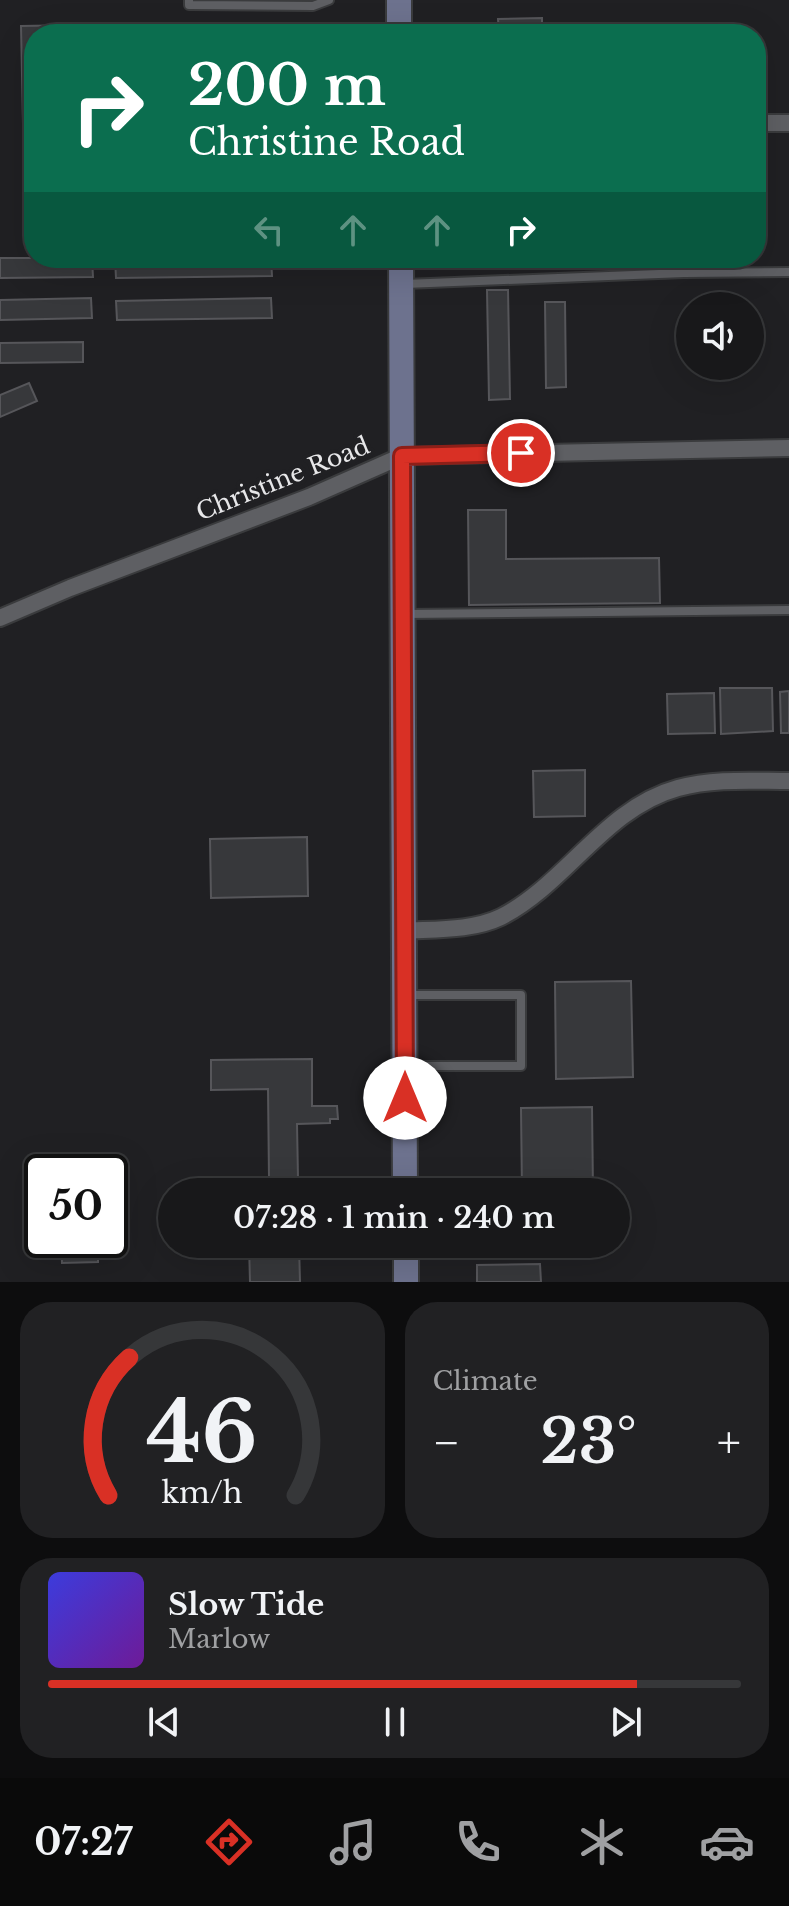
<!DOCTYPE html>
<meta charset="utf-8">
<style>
:root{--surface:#18181a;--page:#212123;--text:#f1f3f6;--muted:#9fa0a2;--line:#363739;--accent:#d93025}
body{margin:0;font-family:"Libre Baskerville",serif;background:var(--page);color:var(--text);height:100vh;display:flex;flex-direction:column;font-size:30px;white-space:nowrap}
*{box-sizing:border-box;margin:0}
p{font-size:26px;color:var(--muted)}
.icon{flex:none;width:44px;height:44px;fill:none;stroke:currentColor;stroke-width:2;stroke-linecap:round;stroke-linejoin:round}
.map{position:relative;height:1282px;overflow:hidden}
.side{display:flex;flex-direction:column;gap:20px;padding:20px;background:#0d0d0e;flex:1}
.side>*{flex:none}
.guide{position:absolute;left:24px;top:24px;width:742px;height:244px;border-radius:32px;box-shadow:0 8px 32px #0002,0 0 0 2px var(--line);background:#0b6e4f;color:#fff;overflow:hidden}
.controls{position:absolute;left:676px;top:292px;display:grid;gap:16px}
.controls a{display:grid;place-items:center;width:88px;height:88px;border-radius:50%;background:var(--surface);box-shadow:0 8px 32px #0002,0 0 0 2px var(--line);font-size:40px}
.speed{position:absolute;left:24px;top:1154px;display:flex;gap:16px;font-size:40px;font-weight:700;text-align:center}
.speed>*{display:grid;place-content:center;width:104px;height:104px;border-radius:50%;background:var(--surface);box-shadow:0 8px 32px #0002,0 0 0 2px var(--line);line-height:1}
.speed .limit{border:4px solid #111;border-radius:12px;background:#fff;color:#111}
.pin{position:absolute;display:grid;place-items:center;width:68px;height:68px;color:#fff;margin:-34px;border:4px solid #fff;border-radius:50%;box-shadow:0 2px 8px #0007}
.me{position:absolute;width:88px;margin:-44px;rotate:0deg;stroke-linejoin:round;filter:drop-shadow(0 0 6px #0008)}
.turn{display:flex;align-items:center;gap:28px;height:168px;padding:0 32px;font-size:36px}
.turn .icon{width:104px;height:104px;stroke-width:2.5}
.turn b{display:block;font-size:56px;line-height:68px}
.lanes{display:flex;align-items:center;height:76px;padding:0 32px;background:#0003;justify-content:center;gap:40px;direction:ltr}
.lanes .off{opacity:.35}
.big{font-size:60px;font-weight:600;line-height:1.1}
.side .card{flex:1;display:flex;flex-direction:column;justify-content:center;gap:12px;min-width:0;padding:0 28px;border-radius:32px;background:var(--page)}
.side .dial{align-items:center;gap:0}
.dial svg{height:208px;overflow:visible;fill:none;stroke:var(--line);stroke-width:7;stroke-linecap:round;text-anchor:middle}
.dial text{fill:var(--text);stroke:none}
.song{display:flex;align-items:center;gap:24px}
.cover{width:96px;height:96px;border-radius:12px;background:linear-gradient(135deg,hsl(240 70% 55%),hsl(280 70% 35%))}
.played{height:8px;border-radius:4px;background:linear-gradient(90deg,var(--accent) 85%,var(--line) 85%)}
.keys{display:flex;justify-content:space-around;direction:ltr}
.heat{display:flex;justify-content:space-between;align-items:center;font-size:44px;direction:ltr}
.side .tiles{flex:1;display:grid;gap:20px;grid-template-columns:1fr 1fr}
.card:last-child{grid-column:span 2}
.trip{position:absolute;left:158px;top:1178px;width:472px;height:80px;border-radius:40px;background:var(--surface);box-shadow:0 8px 32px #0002,0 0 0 2px var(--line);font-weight:600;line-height:80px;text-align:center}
.menu{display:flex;height:128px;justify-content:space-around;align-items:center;background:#0a0a0a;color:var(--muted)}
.menu .icon{width:56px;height:56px}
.menu .current{color:var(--accent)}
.menu b{font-size:36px;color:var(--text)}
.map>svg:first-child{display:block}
.building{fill:#37383b;stroke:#56565a;stroke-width:2}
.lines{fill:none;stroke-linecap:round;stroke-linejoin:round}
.lane-casing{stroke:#3a3b3d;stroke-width:12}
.street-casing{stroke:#3a3b3d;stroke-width:20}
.secondary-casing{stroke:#3a3b3d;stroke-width:28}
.lane{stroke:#5e5f63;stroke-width:8}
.street{stroke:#5e5f63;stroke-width:16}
.secondary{stroke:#6d728e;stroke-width:24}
.route-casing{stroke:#8d1f18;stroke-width:20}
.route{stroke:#d93025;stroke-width:14}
.labels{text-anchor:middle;stroke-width:8;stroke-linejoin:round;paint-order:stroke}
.street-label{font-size:24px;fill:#e7e7e9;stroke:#202023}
</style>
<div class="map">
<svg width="789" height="1282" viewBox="0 0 789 1282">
<rect width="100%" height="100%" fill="#202023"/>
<!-- building -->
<g class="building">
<polygon points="542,18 542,34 499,34 498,19"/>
<polygon points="81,25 82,34 34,34 34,172 24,172 21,26"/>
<rect x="130" y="29" width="67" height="5"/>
<polygon points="0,258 92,258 93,277 0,278"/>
<polygon points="115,258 271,258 272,276 116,278"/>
<polygon points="521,258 571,258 571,262 521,263"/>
<polygon points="487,290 508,290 510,399 489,400"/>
<polygon points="91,298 92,318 0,320 0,300"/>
<polygon points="271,298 272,318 117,320 116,301"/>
<polygon points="545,302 565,302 566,387 546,388"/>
<polygon points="83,342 83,362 0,363 0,343"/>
<polygon points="29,383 37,401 0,417 0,395"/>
<polygon points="468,510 506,510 506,559 659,558 660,603 469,605"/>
<polygon points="720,688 772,688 773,731 721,734"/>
<polygon points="789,691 789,733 781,733 780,692"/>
<polygon points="714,693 715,733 668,734 667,694"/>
<polygon points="585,770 585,816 534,817 533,771"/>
<polygon points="307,837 308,896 211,898 210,839"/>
<polygon points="631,981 633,1077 556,1079 555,982"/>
<polygon points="312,1059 312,1106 337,1106 338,1119 330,1119 330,1123 297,1124 298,1178 269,1178 268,1089 211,1090 211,1060"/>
<polygon points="592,1107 593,1192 522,1192 521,1108"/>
<polygon points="96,1159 97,1172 47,1172 47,1160"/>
<polygon points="61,1240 98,1240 98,1262 62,1263"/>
<polygon points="249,1244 299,1244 300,1282 250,1282"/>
<polygon points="540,1264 541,1282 477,1282 477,1265"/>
</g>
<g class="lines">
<!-- lane casing -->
<g class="lane-casing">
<g id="lane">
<polyline points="189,0 189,5 313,6 329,0"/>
<polyline points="405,284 684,273 789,272"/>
<polyline points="404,614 789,610"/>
<polyline points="406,995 521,995 521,1066 409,1066"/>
</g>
</g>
<!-- street casing -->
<g class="street-casing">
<g id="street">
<polyline points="756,123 789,123"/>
<polyline points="0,618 70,588 309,497 402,456 789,448"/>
<path d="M403 931C434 929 472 931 501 917 566 884 605 808 678 788 714 778 753 781 789 781"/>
</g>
</g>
<!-- secondary casing -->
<g class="secondary-casing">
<g id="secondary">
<polyline points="399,0 399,34"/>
<polyline points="401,258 405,1192"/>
<polyline points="406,1244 406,1282"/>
</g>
</g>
<!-- lane -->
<use href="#lane" class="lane"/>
<!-- street -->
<use href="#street" class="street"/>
<!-- secondary -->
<use href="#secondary" class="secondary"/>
</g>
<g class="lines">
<!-- route casing -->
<g class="route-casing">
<polyline id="route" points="405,1098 402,456 521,453"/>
</g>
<!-- route -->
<use href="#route" class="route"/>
</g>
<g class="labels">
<!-- street labels -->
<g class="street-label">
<text transform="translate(283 479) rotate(-22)" y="8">Christine Road</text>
</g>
</g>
</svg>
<div class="controls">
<a><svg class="icon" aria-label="sound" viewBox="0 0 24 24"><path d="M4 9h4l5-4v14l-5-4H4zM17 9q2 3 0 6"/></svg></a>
</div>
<div class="speed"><div class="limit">50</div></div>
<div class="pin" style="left:521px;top:453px;background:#d93025"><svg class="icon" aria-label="arrive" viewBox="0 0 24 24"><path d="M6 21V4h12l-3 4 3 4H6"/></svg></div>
<svg class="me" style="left:405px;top:1098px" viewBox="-20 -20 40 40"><circle r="19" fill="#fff"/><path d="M0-13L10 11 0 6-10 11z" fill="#d93025"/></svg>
<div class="trip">07:28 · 1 min · 240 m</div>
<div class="guide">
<div class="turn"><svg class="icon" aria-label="right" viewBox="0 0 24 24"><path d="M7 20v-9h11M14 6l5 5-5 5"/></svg><div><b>200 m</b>Christine Road</div></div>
<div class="lanes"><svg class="icon off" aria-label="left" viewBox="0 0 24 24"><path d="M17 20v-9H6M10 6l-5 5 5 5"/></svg><svg class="icon off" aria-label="ahead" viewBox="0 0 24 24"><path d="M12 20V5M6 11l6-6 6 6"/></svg><svg class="icon off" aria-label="ahead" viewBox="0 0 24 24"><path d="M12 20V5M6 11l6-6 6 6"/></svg><svg class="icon" aria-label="right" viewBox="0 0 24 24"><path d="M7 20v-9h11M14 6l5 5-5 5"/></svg></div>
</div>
</div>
<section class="side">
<div class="tiles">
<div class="card dial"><svg viewBox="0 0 100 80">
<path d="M14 69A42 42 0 1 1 86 69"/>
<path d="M14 69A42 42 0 0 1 22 16" stroke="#d93025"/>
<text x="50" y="56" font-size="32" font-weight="700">46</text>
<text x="50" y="72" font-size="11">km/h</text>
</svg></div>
<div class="card"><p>Climate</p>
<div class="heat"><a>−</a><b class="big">23°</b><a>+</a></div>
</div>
<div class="card">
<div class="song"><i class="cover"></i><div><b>Slow Tide</b><p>Marlow</p></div></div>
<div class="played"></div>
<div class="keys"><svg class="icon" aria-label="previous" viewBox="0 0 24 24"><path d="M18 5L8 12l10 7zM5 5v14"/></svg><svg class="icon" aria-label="pause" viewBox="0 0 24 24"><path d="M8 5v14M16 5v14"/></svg><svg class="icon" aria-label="next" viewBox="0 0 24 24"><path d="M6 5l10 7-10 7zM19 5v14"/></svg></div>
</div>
</div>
</section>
<nav class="menu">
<b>07:27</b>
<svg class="icon current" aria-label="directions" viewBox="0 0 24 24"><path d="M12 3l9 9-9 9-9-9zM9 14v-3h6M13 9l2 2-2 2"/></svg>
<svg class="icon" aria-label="music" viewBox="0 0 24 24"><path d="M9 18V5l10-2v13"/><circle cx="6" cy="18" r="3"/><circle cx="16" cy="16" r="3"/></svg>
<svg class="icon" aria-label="phone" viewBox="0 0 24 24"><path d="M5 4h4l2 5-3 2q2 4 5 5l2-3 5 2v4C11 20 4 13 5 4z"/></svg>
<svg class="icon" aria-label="climate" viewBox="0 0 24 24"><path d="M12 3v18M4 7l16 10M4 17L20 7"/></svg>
<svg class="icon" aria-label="car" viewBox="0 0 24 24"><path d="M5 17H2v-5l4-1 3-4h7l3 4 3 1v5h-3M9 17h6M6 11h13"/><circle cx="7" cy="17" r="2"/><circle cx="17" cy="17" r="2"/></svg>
</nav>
